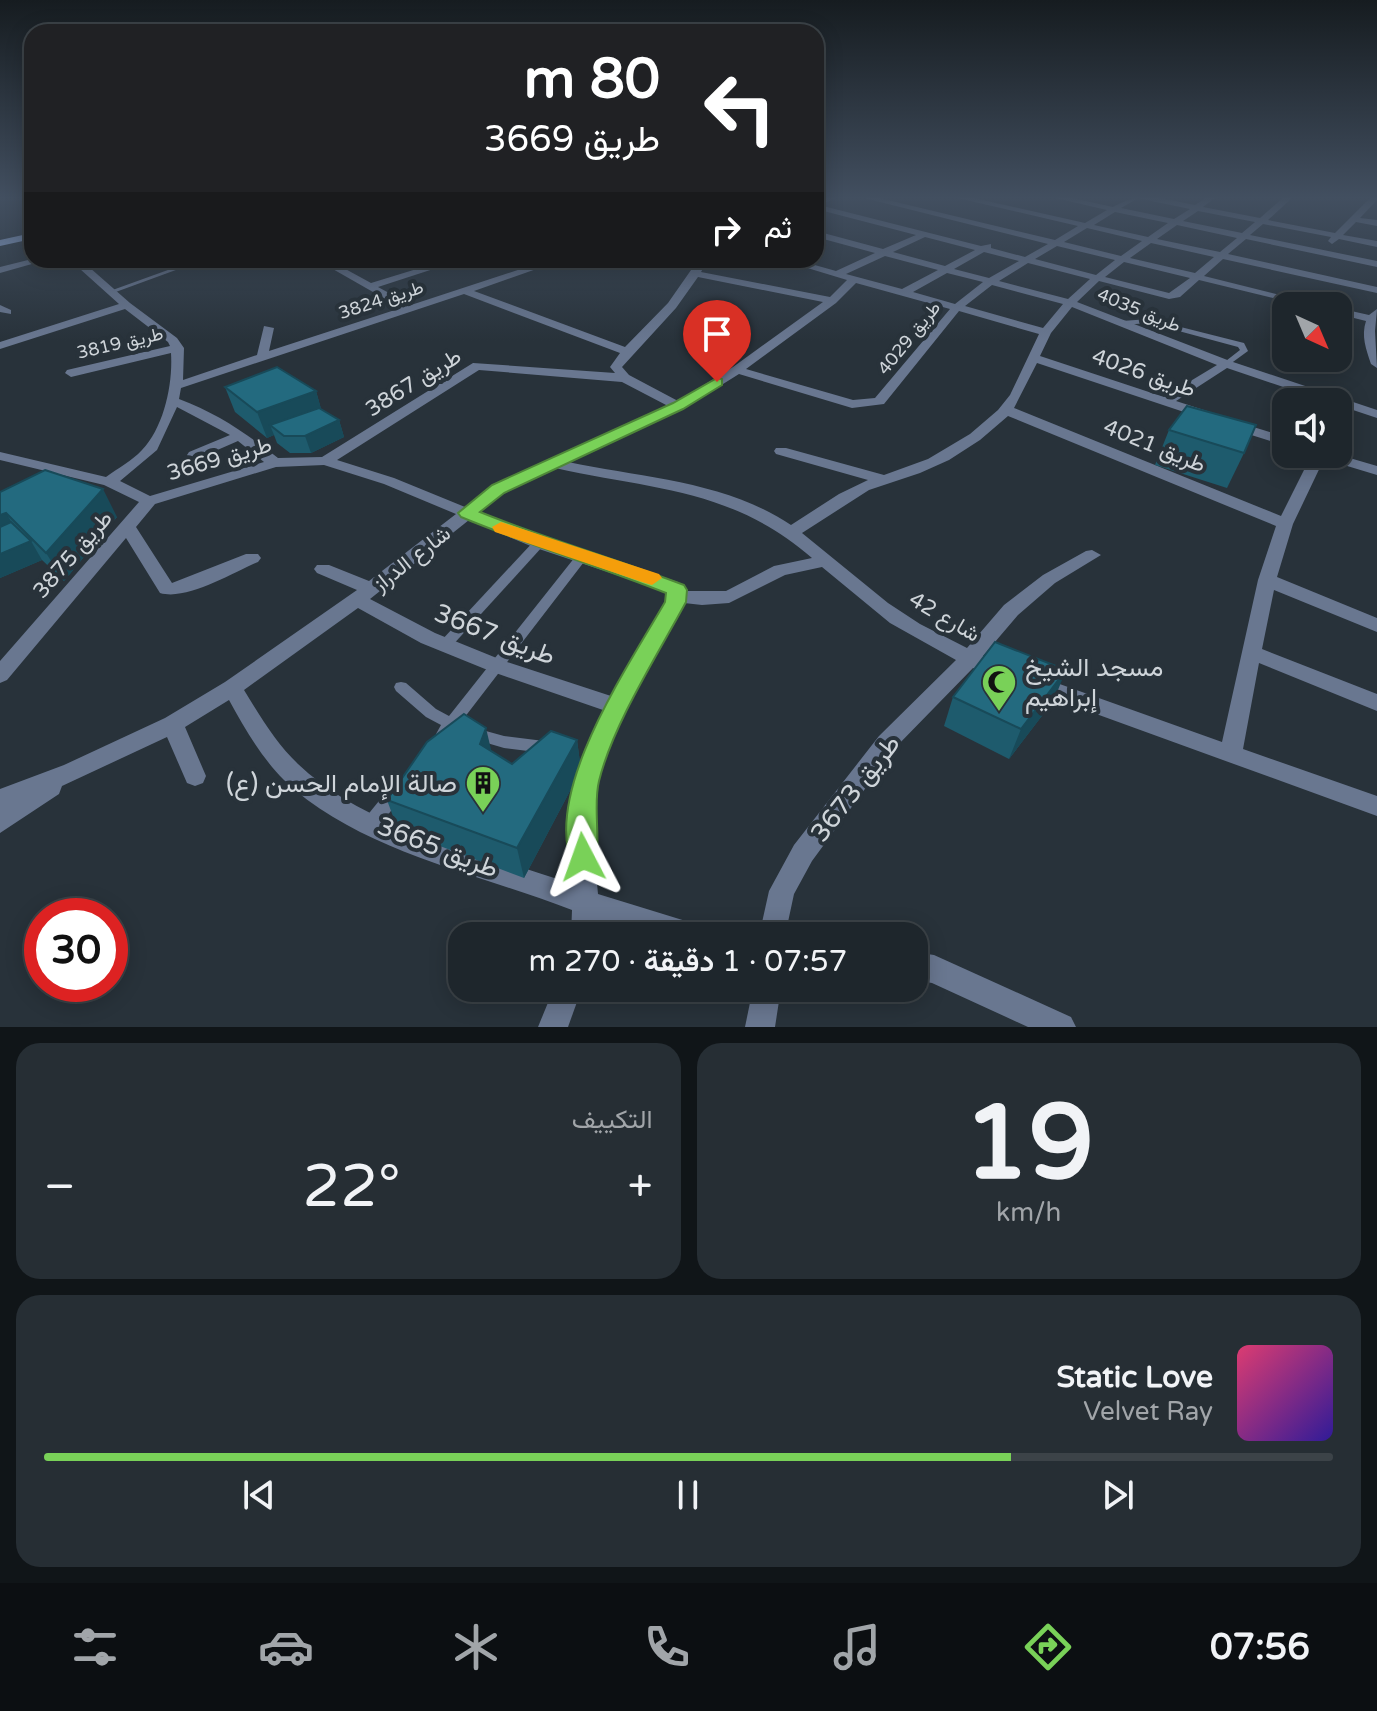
<!DOCTYPE html>
<html lang="ar">
<meta charset="utf-8">
<style>
:root{--surface:#1e262c;--page:#262e34;--text:#f1f3f6;--muted:#a1a5a9;--line:#3c4348;--accent:#79d158}
body{margin:0;font-family:"Varela Round",Vazirmatn,sans-serif;background:var(--page);color:var(--text);direction:rtl;height:100vh;display:flex;flex-direction:column;font-size:30px;white-space:nowrap}
*{box-sizing:border-box;margin:0}
p{font-size:26px;color:var(--muted)}
.icon{flex:none;width:44px;height:44px;fill:none;stroke:currentColor;stroke-width:2;stroke-linecap:round;stroke-linejoin:round}
.map{position:relative;height:1027px;overflow:hidden;direction:ltr}
.drawer{display:flex;flex-direction:column;gap:16px;padding:16px;background:#101518;flex:1}
.drawer>*{flex:none}
.guide{position:absolute;left:24px;top:24px;width:800px;height:244px;border-radius:24px;box-shadow:0 4px 20px #0003,0 0 0 2px var(--line);direction:rtl;background:#202124;color:#fff;overflow:hidden}
.needle{width:52px;rotate:136deg}
.fabs{position:absolute;left:1272px;top:292px;display:grid;gap:16px}
.fabs a{display:grid;place-items:center;width:80px;height:80px;border-radius:16px;background:var(--surface);box-shadow:0 4px 20px #0003,0 0 0 2px var(--line);font-size:40px}
.speed{position:absolute;left:24px;top:898px;display:flex;gap:16px;font-size:40px;font-weight:700;text-align:center}
.speed>*{display:grid;place-content:center;width:104px;height:104px;border-radius:50%;background:var(--surface);box-shadow:0 4px 20px #0003,0 0 0 2px var(--line);line-height:1}
.speed .limit{border:12px solid #d22;background:#fff;color:#111}
.pin{position:absolute;display:grid;place-items:center;width:68px;height:68px;color:#fff;margin:-82px -34px;border-radius:50% 50% 50% 0;rotate:-45deg;box-shadow:0 0 8px #0007}
.pin .icon{rotate:45deg}
.me{position:absolute;width:88px;margin:-44px;rotate:356deg;stroke-linejoin:round;filter:drop-shadow(0 0 6px #0008)}
.turn{display:flex;align-items:center;gap:28px;height:168px;padding:0 32px;font-size:36px}
.turn .icon{width:104px;height:104px;stroke-width:2.5}
.turn b{display:block;font-size:56px;line-height:68px}
.then{display:flex;align-items:center;height:76px;padding:0 32px;background:#0003;gap:16px;font-size:30px}
.big{font-size:60px;font-weight:600;line-height:1.1}
.drawer .card{flex:1;display:flex;flex-direction:column;justify-content:center;gap:12px;min-width:0;padding:0 28px;border-radius:24px;background:var(--page)}
.drawer .dial{align-items:center;gap:0}
.dial b{font-size:104px;line-height:1}
.song{display:flex;align-items:center;gap:24px}
.cover{width:96px;height:96px;border-radius:12px;background:linear-gradient(135deg,hsl(340 70% 55%),hsl(250 70% 35%))}
.played{height:8px;border-radius:4px;background:linear-gradient(90deg,var(--accent) 75%,var(--line) 75%)}
.keys{display:flex;justify-content:space-around;direction:ltr}
.heat{display:flex;justify-content:space-between;align-items:center;font-size:44px;direction:ltr}
.drawer .tiles{flex:1;display:grid;gap:16px;grid-template-columns:1fr 1fr}
.card:last-child{grid-column:span 2}
.trip{position:absolute;left:448px;top:922px;width:480px;height:80px;border-radius:24px;background:var(--surface);box-shadow:0 4px 20px #0003,0 0 0 2px var(--line);font-weight:600;line-height:80px;text-align:center;direction:rtl}
.tabs{display:flex;height:128px;justify-content:space-around;align-items:center;background:#0c0f12;color:var(--muted)}
.tabs .icon{width:56px;height:56px}
.tabs .on{color:var(--accent)}
.tabs b{font-size:36px;color:var(--text)}
.map>svg:first-child{display:block}
.lines{fill:none;stroke-linecap:round;stroke-linejoin:round}
.service{fill:#697790;fill-rule:evenodd}
.minor{fill:#697790;fill-rule:evenodd}
.primary{fill:#a0bdf1;fill-rule:evenodd}
.wall{fill:#1e5b6d}
.shaded-wall{fill:#184a59}
.building{fill:#236a7f;stroke:#184a59;stroke-width:2}
.route{fill:#79d158;stroke:#4f8839;stroke-width:2}
.slow{fill:#f59e0b}
.labels{text-anchor:middle;stroke-width:8;stroke-linejoin:round;paint-order:stroke}
.far-street-label{font-size:18px;fill:#ced4d9;stroke:#28323a}
.street-label{font-size:22px;fill:#ced4d9;stroke:#28323a}
.near-street-label{font-size:26px;fill:#ced4d9;stroke:#28323a}
.near-poi-label{font-size:26px;fill:#ced4d9;stroke:#28323a;text-anchor:start}
</style>
<div class="map">
<svg width="1377" height="1027" viewBox="0 0 1377 1027">
<rect width="100%" height="100%" fill="#28323a"/>
<g class="lines">
<!-- service -->
<g class="service">
<polygon points="179,266 184,267 113,293 107,292"/>
<polygon points="1149,319 1244,343 1248,351 1226,367 1222,364 1240,350 1238,347 1149,323 1122,325 1118,323 1122,321"/>
<polygon points="539,539 543,540 545,543 543,546 450,648 445,650 440,648 438,645 440,642 535,540"/>
<path d="M583 551 587 552 589 555 587 558 461 722 462 726 460 730 454 731C449 738 446 741 438 738L436 734 441 725 426 717 396 691 394 687 396 683 401 682 406 683 436 709 449 716 579 552Z"/>
<polygon points="475,728 504,736 544,741 549,743 552,747 549,751 544,753 504,748 470,738 468,734 470,730"/>
<polygon points="397,784 403,786 405,791 403,796 378,827 372,829 366,827 364,822 366,817 391,786"/>
</g>
<!-- minor -->
<g class="minor">
<path d="M827 197H839L819 205 981 246 991 244V248L1025 257 1048 244 860 197H875L1055 240 1078 226 953 197H969L1085 223 1107 210 1051 197H1067L1113 207C1142 190 1163 199 1195 205L1207 197H1216L1203 207 1260 218 1284 197H1293L1268 220 1335 233 1371 197H1377V200L1360 218 1377 220V226L1356 222 1343 235 1377 241V247L1339 239 1332 244 1328 241 1331 237 1263 224 1250 235 1377 261V267L1246 239 1228 254 1377 287V293L1223 259 1204 276 1324 306H1306L1199 280 1180 297 1169 299 1099 281 1077 302 1230 361 1377 410V418L1338 405V402H1328L1227 368 1176 401 1210 412 1212 415 1205 419 1037 363 1014 408 1281 516 1312 454H1336L1377 466V475L1324 459 1293 524 1277 577 1377 618V632L1274 590 1262 649 1377 694V711L1259 663 1243 749 1377 796V816L1033 691 1030 685 1033 679 1040 677 1222 742 1258 580 1276 526 1008 416 980 440 949 460 920 473 869 490 802 533 888 603 920 624 967 648 1004 605 1043 575 1086 551 1092 550 1101 555 1055 583 1018 615 983 656 1006 665 1009 670 1006 675 999 678 973 668 895 748 812 861 794 894 785 936H759L769 891 794 845 879 736 956 660 890 623 822 567 785 575 729 603 702 605 684 603 630 700 598 775 591 818 598 894 702 926 705 936H641L599 920 597 936H571L572 910C480 874 358 851 284 780 261 757 245 729 229 700L185 727 206 776 203 783 195 786 187 783 167 737 62 786 59 794 0 833V789L64 765 165 718 225 682 357 590 317 573 314 569 317 565H329L369 581 456 514 384 484 324 465 276 467 155 504 136 527 172 583 246 554H258L261 558 258 562C232 573 187 601 160 593L126 538 7 680 0 683V661L139 502 104 485 0 460V452L106 477C118 468 132 461 142 450 164 427 173 384 171 353L71 377 65 373 67 370 170 346 168 342 125 309 0 349V342L119 304 70 260H81L130 303 177 338 184 348 183 380 257 355 264 326 274 328 269 351 401 308 317 260H329L371 283 446 260H461L378 287 411 305 548 260H562L474 291 625 347 668 303 698 260H708L701 272 830 297 847 280 781 260H797L836 271 875 253 816 237V231L883 249 916 235 816 209V201ZM1138 198 1142 199 1190 209 1174 219 1121 208ZM1198 211 1255 222 1242 233 1183 221ZM1115 212 1168 223 1148 237 1094 225ZM1177 225 1237 238 1220 252 1157 239ZM1087 228 1142 241 1121 256 1064 242ZM925 237 975 250 945 266 893 252ZM1151 243 1214 257 1195 273 1130 258ZM1057 246 1115 260 1096 275 1035 259ZM984 252 1019 261 989 278 954 269ZM885 256 938 270 902 289 846 274ZM1124 262 1190 278 1169 293 1105 277ZM1028 263 1090 279 1068 299 999 281ZM947 273 983 282 955 304 913 292ZM698 277 823 302 733 367 678 401 629 375 622 367 676 308ZM856 283 950 309 875 398 853 400 746 369 836 303ZM992 285 1063 304 1043 328 965 306ZM464 294 620 353 610 367 615 373 473 363 322 457 278 458C247 434 217 413 179 399L181 388ZM1072 307 1217 365 1164 397 1040 356 1051 333ZM959 311 1039 334 1010 395 998 410 970 434 928 459 884 475 786 448H776L774 451 776 454 868 480 839 494 791 525C726 481 643 478 568 462L683 409 739 374 852 408 884 404ZM479 370 622 382 668 406 493 486 465 507 394 478 337 460ZM177 407 230 435 189 452 187 455 189 458H199L238 441 264 462 150 496 120 481 157 450ZM555 468C654 490 731 488 812 558L774 566 726 591H686L678 582 545 539 479 512 503 492ZM469 520 533 547 668 592 666 602 611 696 504 661 435 633 370 599ZM358 608 421 643 490 671 603 710C569 776 565 811 571 884 483 852 368 831 298 764 276 743 260 716 244 690Z"/>
<polygon points="32,259 46,260 0,273 0,267"/>
<polygon points="0,305 11,310 11,314 0,312"/>
<path d="M1338 308 1369 315 1377 309 1375 331 1377 368 1371 364C1366 349 1361 336 1366 321L1338 314Z"/>
<polygon points="1234,421 1286,437 1286,446 1229,428 1227,425 1229,422"/>
<polygon points="914,952 934,955 1071,1017 1076,1027 1028,1027 932,983 914,980"/>
<polygon points="554,988 582,988 568,1027 538,1027"/>
<polygon points="753,988 781,988 775,1027 745,1027"/>
</g>
<!-- primary -->
<polygon class="primary" points="32,233 32,239 0,246 0,240"/>
</g>
<!-- wall -->
<g class="wall">
<polygon points="225,387 316,391 321,409 339,420 344,437 311,453 290,453 277,443 274,435 267,438 235,412"/>
<polygon points="1169,430 1244,453 1227,488 1155,465"/>
<polygon points="0,492 117,517 64,581 42,560 0,578"/>
<polygon points="953,697 1054,700 1009,759 944,726"/>
<polygon points="577,740 581,770 524,878 398,830 387,800 491,751 512,764"/>
</g>
<!-- shaded-wall -->
<g class="shaded-wall">
<polygon points="316,391 323,416 270,425 274,435 267,438 257,412"/>
<polygon points="339,420 344,437 311,453 305,436"/>
<polygon points="103,489 117,517 64,581 46,553"/>
<polygon points="6,513 23,541 0,551 0,515"/>
<polygon points="31,541 42,560 0,578 0,554"/>
<polygon points="1066,670 1054,700 1009,759 1021,729"/>
<polygon points="486,728 493,758 480,744"/>
<polygon points="577,740 581,770 524,878 517,848"/>
</g>
<!-- building -->
<g class="building">
<polygon points="277,367 316,391 257,412 225,387"/>
<polygon points="1187,406 1256,425 1244,453 1169,430"/>
<polygon points="319,408 339,420 305,436 284,436 270,425"/>
<polygon points="45,470 103,489 46,553 6,513 0,515 0,492"/>
<polygon points="11,522 31,541 0,554 0,527"/>
<polygon points="995,642 1066,670 1021,729 953,697"/>
<polygon points="464,714 486,728 480,744 512,764 551,731 577,740 517,848 387,800 427,742"/>
</g>
<!-- sky -->
<linearGradient id="sky" x2="0" y2="1"><stop stop-color="#161c20"/><stop offset="0.58" stop-color="#424f60"/><stop offset="1" stop-color="#424f60" stop-opacity="0"/></linearGradient>
<rect width="1377" height="341" fill="url(#sky)"/>
<!-- route -->
<path class="route" d="M717 378 722 379V385L683 409 504 493 480 512C547 539 616 559 684 585L687 590 686 602C658 654 613 724 599 781 592 809 603 845 593 866L583 870 573 866C541 793 629 665 665 602L666 593C598 566 528 545 461 517L458 513 492 485 673 403Z"/>
<!-- slow -->
<polygon class="slow" points="501,522 659,574 662,578 652,585 645,583 495,532 492,527"/>
<!-- icons -->
<defs>
<g id="mosque-pin" transform="scale(1.8)"><path d="M0 17L-7.5 6A9.5 9.5 0 1 1 7.5 6Z" fill="#79d158" stroke="#28323a"/><path d="M3.5-4.9A6 6 0 1 0 3.5 4.9A5 5 0 1 1 3.5-4.9Z" fill="#111"/></g>
<g id="building-pin" transform="scale(1.8)"><path d="M0 17L-7.5 6A9.5 9.5 0 1 1 7.5 6Z" fill="#79d158" stroke="#28323a"/><path d="M-4-6H4V6H1V3H-1V6H-4ZM-2.5-4.3h1.7v1.8h-1.7ZM.8-4.3h1.7v1.8H.8ZM-2.5-1h1.7V.8h-1.7ZM.8-1h1.7V.8H.8Z" fill="#111"/></g>
</defs>
<g fill-rule="evenodd">
<use href="#mosque-pin" x="999" y="682"/>
<use href="#building-pin" x="483" y="783"/>
</g>
<g class="labels">
<!-- far-street labels -->
<g class="far-street-label">
<text transform="translate(381 300) rotate(-18)" y="6">طريق 3824</text>
<text transform="translate(1139 310) rotate(22)" y="6">طريق 4035</text>
<text transform="translate(909 338) rotate(-51)" y="6">طريق 4029</text>
<text transform="translate(120 343) rotate(-13)" y="6">طريق 3819</text>
</g>
<!-- street labels -->
<g class="street-label">
<text transform="translate(1144 372) rotate(19)" y="8">طريق 4026</text>
<text transform="translate(413 382) rotate(-32)" y="8">طريق 3867</text>
<text transform="translate(1155 445) rotate(22)" y="8">طريق 4021</text>
<text transform="translate(219 458) rotate(-16)" y="8">طريق 3669</text>
<text transform="translate(72 554) rotate(-49)" y="8">طريق 3875</text>
<text transform="translate(411 558) rotate(-38)" y="8">شارع الدراز</text>
<text transform="translate(945 616) rotate(30)" y="8">شارع 42</text>
</g>
<!-- near-street labels -->
<g class="near-street-label">
<text transform="translate(495 634) rotate(21)" y="9">طريق 3667</text>
<text transform="translate(855 788) rotate(-52)" y="9">طريق 3673</text>
<text transform="translate(438 847) rotate(21)" y="9">طريق 3665</text>
</g>
<!-- near-poi labels -->
<g class="near-poi-label">
<text x="1025" y="676">مسجد الشيخ<tspan x="1025" dy="30">إبراهيم</tspan></text>
<text x="457" y="792" text-anchor="end">صالة الإمام الحسن (ع)</text>
</g>
</g>
</svg>
<div class="fabs">
<a><svg class="needle" viewBox="-14 -14 28 28"><path d="M0-13l5 13h-10z" fill="#e53935"/><path d="M0 13l5-13h-10z" fill="#a1a5a9"/></svg></a>
<a><svg class="icon" aria-label="sound" viewBox="0 0 24 24"><path d="M4 9h4l5-4v14l-5-4H4zM17 9q2 3 0 6"/></svg></a>
</div>
<div class="speed"><div class="limit">30</div></div>
<div class="pin" style="left:717px;top:382px;background:#d93025"><svg class="icon" aria-label="arrive" viewBox="0 0 24 24"><path d="M6 21V4h12l-3 4 3 4H6"/></svg></div>
<svg class="me" style="left:583px;top:857px" viewBox="-20 -20 40 40"><path d="M0-17L14 15 0 8-14 15z" fill="#79d158" stroke="#fff" stroke-width="4"/></svg>
<div class="trip">07:57 · 1 دقيقة · 270 m</div>
<div class="guide">
<div class="turn"><svg class="icon" aria-label="left" viewBox="0 0 24 24"><path d="M17 20v-9H6M10 6l-5 5 5 5"/></svg><div><b>80 m</b>طريق 3669</div></div>
<div class="then">ثم<svg class="icon" aria-label="right" viewBox="0 0 24 24"><path d="M7 20v-9h11M14 6l5 5-5 5"/></svg></div>
</div>
</div>
<section class="drawer">
<div class="tiles">
<div class="card dial"><b>19</b><p>km/h</p></div>
<div class="card"><p>التكييف</p>
<div class="heat"><a>−</a><b class="big">22°</b><a>+</a></div>
</div>
<div class="card">
<div class="song"><i class="cover"></i><div><b>Static Love</b><p>Velvet Ray</p></div></div>
<div class="played"></div>
<div class="keys"><svg class="icon" aria-label="previous" viewBox="0 0 24 24"><path d="M18 5L8 12l10 7zM5 5v14"/></svg><svg class="icon" aria-label="pause" viewBox="0 0 24 24"><path d="M8 5v14M16 5v14"/></svg><svg class="icon" aria-label="next" viewBox="0 0 24 24"><path d="M6 5l10 7-10 7zM19 5v14"/></svg></div>
</div>
</div>
</section>
<nav class="tabs">
<b>07:56</b>
<svg class="icon on" aria-label="directions" viewBox="0 0 24 24"><path d="M12 3l9 9-9 9-9-9zM9 14v-3h6M13 9l2 2-2 2"/></svg>
<svg class="icon" aria-label="music" viewBox="0 0 24 24"><path d="M9 18V5l10-2v13"/><circle cx="6" cy="18" r="3"/><circle cx="16" cy="16" r="3"/></svg>
<svg class="icon" aria-label="phone" viewBox="0 0 24 24"><path d="M5 4h4l2 5-3 2q2 4 5 5l2-3 5 2v4C11 20 4 13 5 4z"/></svg>
<svg class="icon" aria-label="climate" viewBox="0 0 24 24"><path d="M12 3v18M4 7l16 10M4 17L20 7"/></svg>
<svg class="icon" aria-label="car" viewBox="0 0 24 24"><path d="M5 17H2v-5l4-1 3-4h7l3 4 3 1v5h-3M9 17h6M6 11h13"/><circle cx="7" cy="17" r="2"/><circle cx="17" cy="17" r="2"/></svg>
<svg class="icon" aria-label="filters" viewBox="0 0 24 24"><path d="M4 7h16M4 17h16"/><circle cx="9" cy="7" r="2"/><circle cx="15" cy="17" r="2"/></svg>
</nav>
